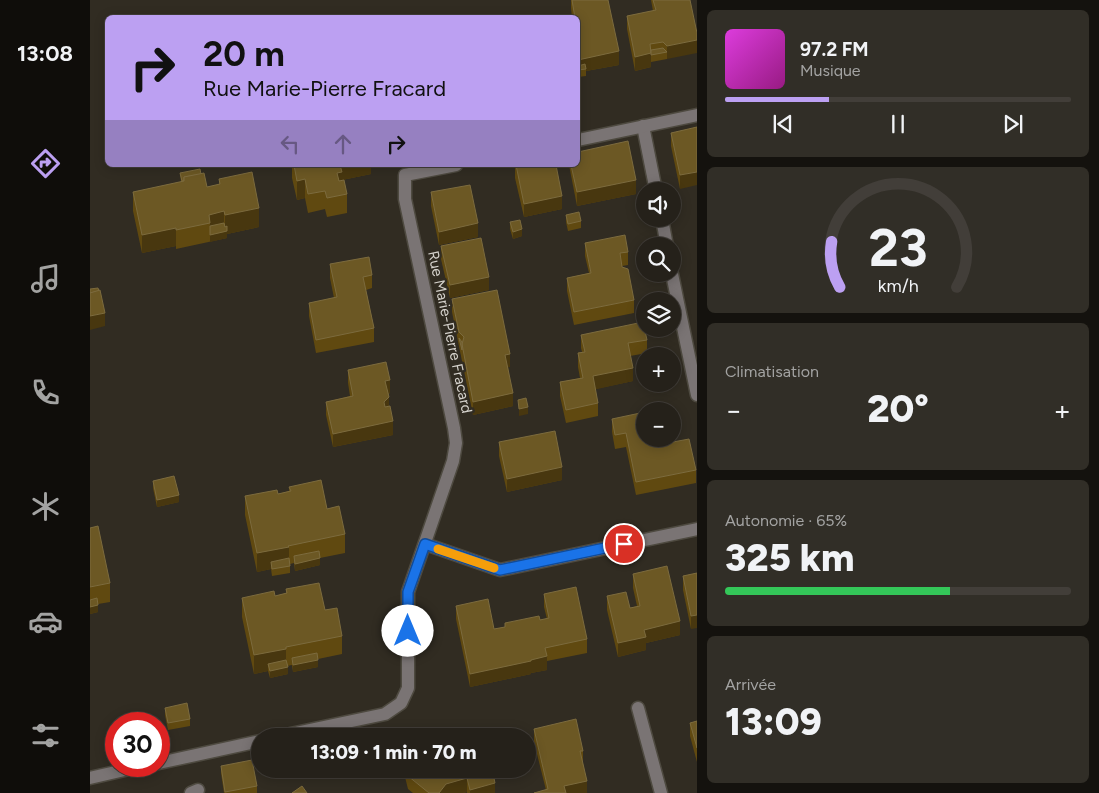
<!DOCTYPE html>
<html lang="fr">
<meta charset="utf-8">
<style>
:root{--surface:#25211a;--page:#312e27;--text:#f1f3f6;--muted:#a3a3a2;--line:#423e39;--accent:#bca0f2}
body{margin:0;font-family:Figtree,sans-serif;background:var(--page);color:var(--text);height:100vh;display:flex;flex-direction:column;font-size:19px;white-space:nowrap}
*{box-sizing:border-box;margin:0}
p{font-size:16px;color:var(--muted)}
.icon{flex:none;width:28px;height:28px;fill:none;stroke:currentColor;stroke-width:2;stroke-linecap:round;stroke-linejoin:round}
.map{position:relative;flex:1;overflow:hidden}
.drawer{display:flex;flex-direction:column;gap:10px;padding:10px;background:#14120e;width:402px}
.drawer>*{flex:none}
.hud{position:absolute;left:15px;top:15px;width:475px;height:152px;border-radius:8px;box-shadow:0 2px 12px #0003,0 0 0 1px var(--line);background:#bca0f2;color:#111;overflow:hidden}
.fabs{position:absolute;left:546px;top:182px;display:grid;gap:10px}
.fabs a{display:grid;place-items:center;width:45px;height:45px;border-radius:50%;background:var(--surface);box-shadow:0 2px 12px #0003,0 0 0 1px var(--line);font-size:25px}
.speed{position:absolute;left:15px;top:712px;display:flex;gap:10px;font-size:25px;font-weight:700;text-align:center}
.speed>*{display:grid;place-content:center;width:65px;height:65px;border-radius:50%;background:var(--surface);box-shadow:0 2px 12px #0003,0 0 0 1px var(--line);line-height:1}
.speed .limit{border:8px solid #d22;background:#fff;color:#111}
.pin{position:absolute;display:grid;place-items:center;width:42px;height:42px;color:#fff;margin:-21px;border:2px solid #fff;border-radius:50%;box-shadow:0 1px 5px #0007}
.me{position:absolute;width:55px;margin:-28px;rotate:0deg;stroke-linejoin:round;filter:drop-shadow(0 0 4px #0008)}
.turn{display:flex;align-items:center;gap:18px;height:105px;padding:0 15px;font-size:22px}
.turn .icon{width:65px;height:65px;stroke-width:2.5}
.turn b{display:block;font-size:35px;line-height:42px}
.lanes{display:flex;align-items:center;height:48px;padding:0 15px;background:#0003;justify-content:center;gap:25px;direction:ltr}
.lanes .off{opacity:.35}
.big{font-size:38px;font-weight:800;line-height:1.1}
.drawer .tile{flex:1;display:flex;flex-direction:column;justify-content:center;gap:8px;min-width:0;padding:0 18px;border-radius:8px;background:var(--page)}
.drawer .dial{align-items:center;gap:0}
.dial svg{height:130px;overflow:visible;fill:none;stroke:var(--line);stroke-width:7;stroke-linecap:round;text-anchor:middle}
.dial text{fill:var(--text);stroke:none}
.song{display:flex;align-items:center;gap:15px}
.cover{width:60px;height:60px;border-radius:8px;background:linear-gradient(135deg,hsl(300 70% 55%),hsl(310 70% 35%))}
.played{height:5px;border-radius:2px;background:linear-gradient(90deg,var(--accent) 30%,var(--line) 30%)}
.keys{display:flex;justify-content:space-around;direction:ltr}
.heat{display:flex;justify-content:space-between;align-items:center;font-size:28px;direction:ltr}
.charge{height:8px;border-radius:4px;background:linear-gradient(90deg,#34c759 65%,var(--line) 0)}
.trip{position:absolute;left:161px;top:728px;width:285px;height:50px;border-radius:25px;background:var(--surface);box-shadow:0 2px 12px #0003,0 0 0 1px var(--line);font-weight:800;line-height:50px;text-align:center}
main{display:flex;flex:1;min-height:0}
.tab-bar{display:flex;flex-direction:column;width:90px;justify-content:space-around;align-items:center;background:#0f0d0a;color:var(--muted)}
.tab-bar .icon{width:35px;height:35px}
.tab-bar .on{color:var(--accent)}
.tab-bar b{font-size:22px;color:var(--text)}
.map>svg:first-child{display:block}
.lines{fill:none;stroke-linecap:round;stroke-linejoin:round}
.minor-casing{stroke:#4e4a40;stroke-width:15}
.minor{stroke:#7a7474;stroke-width:12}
.wall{fill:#604910}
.shaded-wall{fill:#48370f}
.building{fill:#6c5824;stroke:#7c6b3e}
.route-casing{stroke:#114b97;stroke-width:12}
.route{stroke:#1a73e8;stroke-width:9}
.slow{stroke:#f59e0b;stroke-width:9}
.labels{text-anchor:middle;stroke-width:5;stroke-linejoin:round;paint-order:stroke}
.street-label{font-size:15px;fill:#d4d1cb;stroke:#312c22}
</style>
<main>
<nav class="tab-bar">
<b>13:08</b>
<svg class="icon on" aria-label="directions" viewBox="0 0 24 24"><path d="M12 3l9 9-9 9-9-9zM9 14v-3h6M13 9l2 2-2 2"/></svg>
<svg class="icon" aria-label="music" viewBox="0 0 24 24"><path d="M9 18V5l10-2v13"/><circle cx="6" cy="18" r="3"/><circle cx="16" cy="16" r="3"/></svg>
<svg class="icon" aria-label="phone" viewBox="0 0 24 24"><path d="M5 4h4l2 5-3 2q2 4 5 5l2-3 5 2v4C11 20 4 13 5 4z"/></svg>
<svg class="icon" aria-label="climate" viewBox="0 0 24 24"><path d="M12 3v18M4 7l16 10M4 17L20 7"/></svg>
<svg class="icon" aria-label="car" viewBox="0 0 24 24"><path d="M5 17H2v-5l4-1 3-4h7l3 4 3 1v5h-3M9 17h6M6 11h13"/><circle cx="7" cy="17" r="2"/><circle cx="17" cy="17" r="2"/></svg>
<svg class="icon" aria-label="filters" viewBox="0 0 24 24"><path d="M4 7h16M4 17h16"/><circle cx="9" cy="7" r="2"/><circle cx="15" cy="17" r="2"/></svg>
</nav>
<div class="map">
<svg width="607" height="793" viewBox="0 0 607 793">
<rect width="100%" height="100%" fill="#312c22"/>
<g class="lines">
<!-- minor casing -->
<g class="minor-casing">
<g id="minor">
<polyline points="553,126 566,191"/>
<polyline points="488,140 607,115"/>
<polyline points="572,219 577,246"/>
<polyline points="582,274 607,395"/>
<polyline points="335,544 410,570 607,529"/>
<polyline points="548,708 571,793"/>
<polyline points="191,736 295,714 311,703 318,688 318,592 363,461 366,443 364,428 315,199 315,175 366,165"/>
<polyline points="69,763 170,741"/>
<polyline points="0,778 52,766"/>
<polyline points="101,793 108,790"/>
</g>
</g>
<!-- minor -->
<use href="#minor" class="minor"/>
</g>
<!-- wall -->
<g class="wall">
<polygon points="481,0 518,0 529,65 496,71 496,76 488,77 488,18 482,18 481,8"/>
<polygon points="561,0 600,0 577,59 561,62 561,67 545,71 537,29 537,16 563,11"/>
<polygon points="607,127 590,189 581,146 581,133"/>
<polygon points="202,165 281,165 281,174 252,180 257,194 257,213 237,217 235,209 218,213 215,198 207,200 202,178"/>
<polygon points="425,165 472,209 434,217 425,178"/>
<polygon points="479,165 488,165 546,194 487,206"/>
<polygon points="90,173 111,174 117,187 129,185 129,179 169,227 137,234 137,238 86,249 86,246 52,253 43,211 43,192 91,182"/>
<polygon points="341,192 388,237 349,245 341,206"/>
<polygon points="476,215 491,221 491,228 478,231 476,222"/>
<polygon points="420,222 432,236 423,239 420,229"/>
<polygon points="495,243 538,252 538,265 532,266 544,300 544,313 484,325 477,291 477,278 499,273 495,256"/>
<polygon points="351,246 399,290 360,298 351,259"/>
<polygon points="240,264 282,275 282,288 276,290 284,328 284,342 226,353 219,316 219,303 244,298 240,278"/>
<polygon points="362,299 420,367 418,367 423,406 383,415 362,312"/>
<polygon points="491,335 557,340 557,353 540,356 543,381 505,389 508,403 508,416 476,423 470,396 470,382 490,378 488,367 488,353 492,352 491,348"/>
<polygon points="258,370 300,393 298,394 299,407 303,435 243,447 236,415 236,402 260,396 258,383"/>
<polygon points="522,419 569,439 570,445 606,470 606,483 546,495 536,447 525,449 522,432"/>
<polygon points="409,442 472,480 417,492 409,456"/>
<polygon points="63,481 89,502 67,507 63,488"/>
<polygon points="199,487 237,509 255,534 255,553 230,558 230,565 205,571 204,563 200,564 200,573 182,576 181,569 167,572 155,515 155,496 188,494 199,491"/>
<polygon points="0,528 20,583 20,602 8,604 8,612 0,614"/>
<polygon points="607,573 601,629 593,590 593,576"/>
<polygon points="543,574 590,635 556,643 556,650 528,657 517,610 517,596 540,608 547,606 543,588"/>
<polygon points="196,589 235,610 252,636 252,654 228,659 228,667 203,672 202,665 197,666 198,674 180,678 178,671 164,674 152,617 152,598 185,596 196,593"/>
<polygon points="454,594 497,639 497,653 457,661 457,670 441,673 441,674 380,687 366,619 366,606 404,629 415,627 415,623 457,619 454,607"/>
<polygon points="75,708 100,719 100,726 78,730 75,715"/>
<polygon points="607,721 607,762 600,736 600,723"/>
<polygon points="444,729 493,751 493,764 497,793 456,790 444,742"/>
<polygon points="131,766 167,786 167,793 134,793 131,773"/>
<polygon points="313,769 402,769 405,793 377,793 377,792 373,793 323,793 318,789"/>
</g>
<!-- shaded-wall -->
<g class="shaded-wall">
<polygon points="607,40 607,53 577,59 577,46"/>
<polygon points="529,51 529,65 496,71 496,69 488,70 488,60"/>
<polygon points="561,53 561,67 545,71 545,57"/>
<polygon points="250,165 281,165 281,174 252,180 252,190 247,173"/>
<polygon points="607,172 607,185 590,189 590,175"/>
<polygon points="215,179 215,198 207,200 207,181"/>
<polygon points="546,180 546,194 487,206 487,192"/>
<polygon points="472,196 472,209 434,217 434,204"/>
<polygon points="169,208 169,227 137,234 137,238 120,242 120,235 135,232 135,215"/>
<polygon points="134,211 134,230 120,233 120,223 119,215"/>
<polygon points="388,223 388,237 349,245 349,232"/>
<polygon points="86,228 86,246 52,253 52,235"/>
<polygon points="432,229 432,236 423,239 423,232"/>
<polygon points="399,277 399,290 360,298 360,285"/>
<polygon points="15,313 15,326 0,330 0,316"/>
<polygon points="420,354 420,367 415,368 415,355"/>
<polygon points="543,368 543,381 503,390 503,376"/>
<polygon points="300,380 300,393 295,394 295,381"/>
<polygon points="423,393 423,406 383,415 383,402"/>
<polygon points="299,397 299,410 294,415 294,402"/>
<polygon points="438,407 438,414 429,416 429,409"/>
<polygon points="303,421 303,435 243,447 243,434"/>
<polygon points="567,439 569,439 569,449 567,452 566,441"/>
<polygon points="472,467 472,480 417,492 417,479"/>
<polygon points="89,495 89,502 67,507 67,500"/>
<polygon points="199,547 199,565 181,562 181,569 167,572 167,553"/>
<polygon points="230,558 230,565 205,571 205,564"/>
<polygon points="8,605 8,612 0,614 0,607"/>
<polygon points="607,615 607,628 601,629 601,616"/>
<polygon points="590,621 590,635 556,643 556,650 528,657 528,643 554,630"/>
<polygon points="196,649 196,667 178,664 178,671 164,674 164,655"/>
<polygon points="457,656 457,670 441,673 441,674 380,687 380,674"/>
<polygon points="228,660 228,667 203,672 203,665"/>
<polygon points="198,667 198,674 180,678 180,671"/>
<polygon points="377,778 377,792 373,793 349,793 356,784"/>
<polygon points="497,781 497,793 474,793 474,786"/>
<polygon points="405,783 405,793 380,793 380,790"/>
</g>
<!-- building -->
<g class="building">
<polygon points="482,0 518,0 529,51 488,60 488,18 485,18"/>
<polygon points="563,0 600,0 607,33 607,40 577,46 573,42 560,44 561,53 545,57 537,16 566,10"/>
<polygon points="573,48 577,52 561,55 561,50"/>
<polygon points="495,64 496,69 488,70 488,66"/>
<polygon points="607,127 607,172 590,175 581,133"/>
<polygon points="538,141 546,180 487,192 481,165 488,165 488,152"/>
<polygon points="204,165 250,165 252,172 247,173 249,181 254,180 257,194 237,198 235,191 218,194 215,179 207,181"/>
<polygon points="426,165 466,165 472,196 434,204"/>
<polygon points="110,169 111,174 94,177 94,181 92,181 90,173"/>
<polygon points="162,172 169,208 135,215 134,211 119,215 120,223 86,230 86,228 52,235 43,192 94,181 94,177 114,173 117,187 130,184 129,179"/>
<polygon points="380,185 388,223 349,232 341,192"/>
<polygon points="489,212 491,221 478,224 476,215"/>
<polygon points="430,220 432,229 423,232 420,222"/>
<polygon points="134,223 135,227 137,226 137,231 120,235 120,226"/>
<polygon points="535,235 538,252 530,253 532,267 538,269 544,300 484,312 477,278 501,273 495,243"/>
<polygon points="391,238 399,277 360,285 351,246"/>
<polygon points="279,257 282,275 273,277 284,328 226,340 219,303 247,297 240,264"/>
<polygon points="8,288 9,291 0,293 0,289"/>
<polygon points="10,290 15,313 0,316 0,293"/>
<polygon points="407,290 420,354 415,355 423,393 383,402 372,344 374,337 369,332 362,299"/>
<polygon points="553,322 557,340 538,343 543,368 503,376 508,403 476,410 470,382 493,378 488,353 495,352 491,335"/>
<polygon points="369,338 372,342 372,350"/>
<polygon points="296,362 300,380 295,381 299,397 294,402 295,407 300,406 303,421 243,434 236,402 263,396 258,370"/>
<polygon points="436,398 438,407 429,409 428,400"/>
<polygon points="555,412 555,439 567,439 566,441 567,445 599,439 606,470 546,482 536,433 525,435 522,419"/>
<polygon points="465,431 472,467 417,479 409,442"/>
<polygon points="84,476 89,495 67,500 63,481"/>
<polygon points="231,480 237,509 249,506 255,534 198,546 199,547 167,553 155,496 187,490 188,494 201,491 199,487"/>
<polygon points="8,526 20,583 0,587 0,528"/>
<polygon points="229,551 230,558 205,564 204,556"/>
<polygon points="199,558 200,566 182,569 181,562"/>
<polygon points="577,566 590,621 554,630 556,637 528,643 517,596 536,592 540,608 550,606 543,574"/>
<polygon points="607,573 607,615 601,616 593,576"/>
<polygon points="229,583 235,610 247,608 252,636 196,647 196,649 164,655 152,598 184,591 185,596 197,593 196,589"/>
<polygon points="486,587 497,639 455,648 457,656 441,660 441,661 380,674 366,606 398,599 404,629 415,627 415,623 449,616 450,620 459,618 454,594"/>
<polygon points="7,598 8,605 0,607 0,600"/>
<polygon points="227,653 228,660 203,665 202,658"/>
<polygon points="196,660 198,667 180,671 178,664"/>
<polygon points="97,703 100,719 78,723 75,708"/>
<polygon points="486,719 493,751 490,751 497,781 474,786 476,793 444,793 458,789 444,729"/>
<polygon points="607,721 607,748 600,723"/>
<polygon points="162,760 167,786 135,792 131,766"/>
<polygon points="316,769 402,769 405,783 380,790 377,778 356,784 349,793 339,793 318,776"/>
<polygon points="212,786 217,793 202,793"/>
</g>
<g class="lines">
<!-- route casing -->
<g class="route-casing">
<polyline id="route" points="318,631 318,592 335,544 410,570 534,544"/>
</g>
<!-- route -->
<use href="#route" class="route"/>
<!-- slow -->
<polyline class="slow" points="348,549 404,568"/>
</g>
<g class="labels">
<!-- street labels -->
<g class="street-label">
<text transform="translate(360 332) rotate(78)" y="5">Rue Marie-Pierre Fracard</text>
</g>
</g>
</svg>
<div class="fabs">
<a><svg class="icon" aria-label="sound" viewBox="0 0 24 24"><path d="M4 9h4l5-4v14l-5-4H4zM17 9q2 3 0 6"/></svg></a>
<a><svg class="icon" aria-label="search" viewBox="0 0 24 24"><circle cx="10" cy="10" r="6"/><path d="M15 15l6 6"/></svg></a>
<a><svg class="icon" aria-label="layers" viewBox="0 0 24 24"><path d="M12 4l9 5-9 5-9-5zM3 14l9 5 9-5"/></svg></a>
<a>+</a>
<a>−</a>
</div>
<div class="speed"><div class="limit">30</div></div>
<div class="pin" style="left:534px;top:544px;background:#d93025"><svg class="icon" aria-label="arrive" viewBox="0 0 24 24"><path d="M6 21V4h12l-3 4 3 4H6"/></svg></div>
<svg class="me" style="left:318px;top:631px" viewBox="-20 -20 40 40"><circle r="19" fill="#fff"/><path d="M0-13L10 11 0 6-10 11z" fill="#1a73e8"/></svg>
<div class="trip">13:09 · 1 min · 70 m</div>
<div class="hud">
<div class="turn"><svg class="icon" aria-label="right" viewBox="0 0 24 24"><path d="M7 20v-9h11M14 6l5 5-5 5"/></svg><div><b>20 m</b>Rue Marie-Pierre Fracard</div></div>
<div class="lanes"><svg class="icon off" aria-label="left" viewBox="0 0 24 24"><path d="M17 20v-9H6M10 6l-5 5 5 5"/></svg><svg class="icon off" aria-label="ahead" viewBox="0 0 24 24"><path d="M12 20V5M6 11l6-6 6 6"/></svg><svg class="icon" aria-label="right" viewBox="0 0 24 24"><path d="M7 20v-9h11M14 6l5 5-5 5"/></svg></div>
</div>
</div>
<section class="drawer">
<div class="tile">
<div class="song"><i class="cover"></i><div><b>97.2 FM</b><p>Musique</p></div></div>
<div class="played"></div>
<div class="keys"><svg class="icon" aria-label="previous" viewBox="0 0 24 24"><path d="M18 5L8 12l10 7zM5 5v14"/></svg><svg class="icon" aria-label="pause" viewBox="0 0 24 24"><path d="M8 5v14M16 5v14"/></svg><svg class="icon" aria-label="next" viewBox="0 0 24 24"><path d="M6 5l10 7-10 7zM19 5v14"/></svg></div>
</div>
<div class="tile dial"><svg viewBox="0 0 100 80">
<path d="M14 69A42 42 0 1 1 86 69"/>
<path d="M14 69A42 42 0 0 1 9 41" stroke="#bca0f2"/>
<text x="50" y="56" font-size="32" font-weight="700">23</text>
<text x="50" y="72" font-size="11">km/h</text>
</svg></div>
<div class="tile"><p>Climatisation</p>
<div class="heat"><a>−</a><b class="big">20°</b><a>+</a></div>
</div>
<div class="tile"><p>Autonomie · 65%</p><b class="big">325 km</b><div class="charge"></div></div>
<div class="tile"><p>Arrivée</p><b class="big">13:09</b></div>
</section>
</main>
